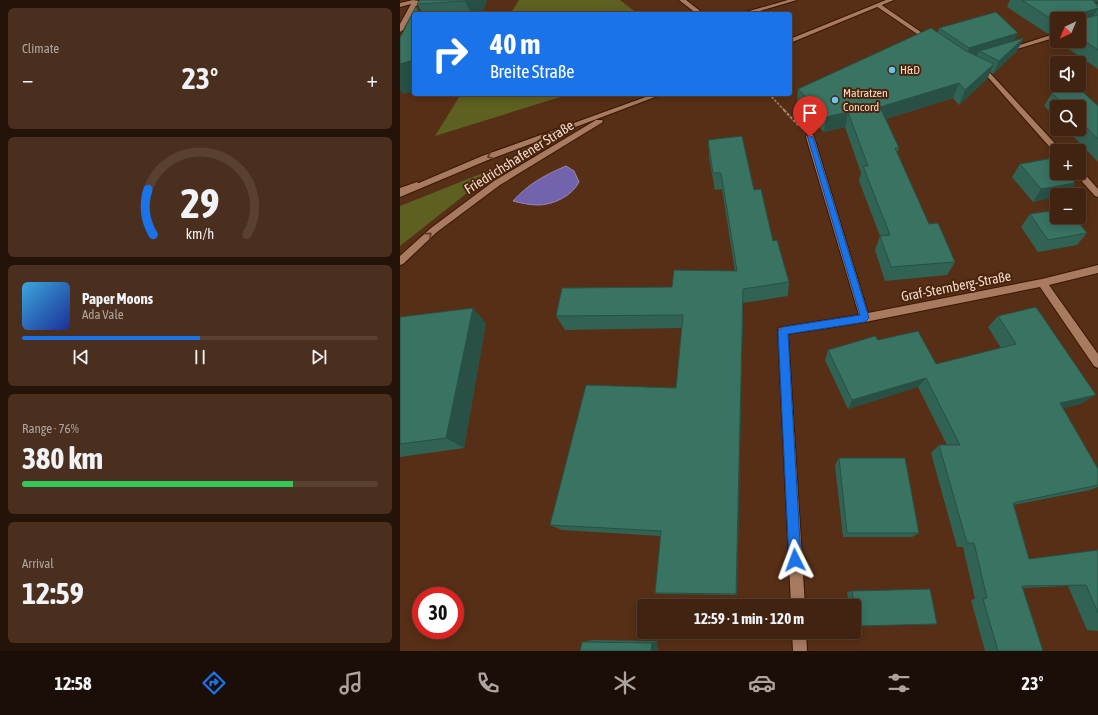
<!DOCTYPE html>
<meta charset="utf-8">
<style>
:root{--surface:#402310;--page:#4b2f1e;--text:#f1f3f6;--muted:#aea49f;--line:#594030;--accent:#1a73e8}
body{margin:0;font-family:"Asap Condensed",sans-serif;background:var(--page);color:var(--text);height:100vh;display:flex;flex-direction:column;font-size:15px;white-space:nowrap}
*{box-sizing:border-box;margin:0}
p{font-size:13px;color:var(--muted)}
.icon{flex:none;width:22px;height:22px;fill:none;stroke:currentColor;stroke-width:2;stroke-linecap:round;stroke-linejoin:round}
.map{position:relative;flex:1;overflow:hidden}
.side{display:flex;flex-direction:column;gap:8px;padding:8px;background:#231309;width:400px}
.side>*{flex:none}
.hud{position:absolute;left:12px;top:12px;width:380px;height:84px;border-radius:4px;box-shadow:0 2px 10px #0003,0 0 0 1px var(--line);background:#1a73e8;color:#fff;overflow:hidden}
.needle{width:26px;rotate:224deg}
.tools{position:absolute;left:650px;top:12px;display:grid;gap:8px}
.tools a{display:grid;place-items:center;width:36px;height:36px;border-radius:4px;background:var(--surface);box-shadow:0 2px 10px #0003,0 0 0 1px var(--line);font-size:20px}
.speed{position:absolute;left:12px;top:587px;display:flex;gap:8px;font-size:20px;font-weight:700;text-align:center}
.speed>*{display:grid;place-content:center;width:52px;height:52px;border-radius:50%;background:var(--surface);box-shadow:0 2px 10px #0003,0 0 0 1px var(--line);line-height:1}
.speed .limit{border:6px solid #d22;background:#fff;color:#111}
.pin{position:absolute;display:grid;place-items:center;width:34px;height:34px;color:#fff;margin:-41px -17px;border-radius:50% 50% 50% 0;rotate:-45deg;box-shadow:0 0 4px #0007}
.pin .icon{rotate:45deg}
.me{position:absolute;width:44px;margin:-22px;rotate:357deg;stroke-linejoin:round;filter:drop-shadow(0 0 3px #0008)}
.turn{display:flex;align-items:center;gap:14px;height:84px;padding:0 12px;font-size:18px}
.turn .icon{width:52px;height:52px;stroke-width:2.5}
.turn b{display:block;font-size:28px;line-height:34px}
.big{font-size:30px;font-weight:700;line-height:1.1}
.side .tile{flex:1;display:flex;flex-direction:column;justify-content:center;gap:6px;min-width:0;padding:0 14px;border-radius:6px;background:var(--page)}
.side .dial{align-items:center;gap:0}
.dial svg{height:104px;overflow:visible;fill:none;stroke:var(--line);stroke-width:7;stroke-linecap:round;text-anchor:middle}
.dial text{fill:var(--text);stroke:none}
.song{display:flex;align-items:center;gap:12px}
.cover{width:48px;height:48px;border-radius:6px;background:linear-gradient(135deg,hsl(200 70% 55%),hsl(230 70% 35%))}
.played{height:4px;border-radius:2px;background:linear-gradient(90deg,var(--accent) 50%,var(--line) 50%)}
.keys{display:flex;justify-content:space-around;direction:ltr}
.heat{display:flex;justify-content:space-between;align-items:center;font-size:22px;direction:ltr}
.charge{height:6px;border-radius:3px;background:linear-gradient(90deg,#34c759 76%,var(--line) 0)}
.trip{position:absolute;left:237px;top:599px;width:224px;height:40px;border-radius:4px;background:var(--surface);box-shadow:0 2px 10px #0003,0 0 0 1px var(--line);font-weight:700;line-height:40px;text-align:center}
.menu{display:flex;height:64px;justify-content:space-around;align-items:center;background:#1a0e06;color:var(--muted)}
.menu .icon{width:28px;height:28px}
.menu .current{color:var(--accent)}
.menu b{font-size:18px;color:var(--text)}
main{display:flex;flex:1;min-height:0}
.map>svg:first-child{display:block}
.green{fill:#5d6020}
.water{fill:#7263ac;stroke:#9987b6}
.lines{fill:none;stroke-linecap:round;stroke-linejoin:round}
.lane-casing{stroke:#3a1600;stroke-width:2}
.street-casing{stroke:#3a1600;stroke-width:2}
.secondary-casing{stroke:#3a1600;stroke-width:2}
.path-far1{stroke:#a98a77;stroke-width:1.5;stroke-dasharray:2.5 1.5;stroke-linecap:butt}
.path{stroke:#a98a77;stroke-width:2;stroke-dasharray:3 1.5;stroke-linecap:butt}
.lane{fill:#a87b61;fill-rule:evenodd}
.street{fill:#a87b61;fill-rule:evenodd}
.secondary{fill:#a87b61;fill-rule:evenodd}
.wall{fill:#316354}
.shaded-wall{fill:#285045}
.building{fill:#397362;stroke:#285045}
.oneway{stroke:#623a20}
.route{fill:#1a73e8;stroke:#114b97}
.poi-dot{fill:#68c4f0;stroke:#4b250b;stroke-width:1.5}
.labels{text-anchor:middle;stroke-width:4;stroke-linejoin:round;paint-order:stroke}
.far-poi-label{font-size:12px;fill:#f3dacc;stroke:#4b250b;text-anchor:start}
.street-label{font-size:14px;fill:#f3dacc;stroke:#4b250b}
</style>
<main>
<section class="side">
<div class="tile"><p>Climate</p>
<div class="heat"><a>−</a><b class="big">23°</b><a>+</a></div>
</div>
<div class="tile dial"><svg viewBox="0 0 100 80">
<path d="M14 69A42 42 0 1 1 86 69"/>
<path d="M14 69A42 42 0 0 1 10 34" stroke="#1a73e8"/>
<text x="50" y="56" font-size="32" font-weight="700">29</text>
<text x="50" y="72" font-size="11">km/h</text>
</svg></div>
<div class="tile">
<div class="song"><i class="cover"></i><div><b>Paper Moons</b><p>Ada Vale</p></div></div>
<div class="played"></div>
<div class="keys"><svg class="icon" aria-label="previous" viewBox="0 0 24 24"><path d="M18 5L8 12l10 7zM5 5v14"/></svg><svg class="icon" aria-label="pause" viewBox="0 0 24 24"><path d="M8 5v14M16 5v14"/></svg><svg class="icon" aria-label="next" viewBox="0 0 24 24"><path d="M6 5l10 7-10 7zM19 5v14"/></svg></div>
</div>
<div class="tile"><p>Range · 76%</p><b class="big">380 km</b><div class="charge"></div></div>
<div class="tile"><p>Arrival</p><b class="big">12:59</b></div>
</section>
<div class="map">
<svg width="698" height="651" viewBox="0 0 698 651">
<rect width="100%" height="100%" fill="#562f16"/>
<!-- green -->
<g class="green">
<polygon points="119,0 220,0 238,14 110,14"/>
<polygon points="61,94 170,94 35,136"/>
<polygon points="113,161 116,161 67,193 0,246 0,206"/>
</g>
<!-- water -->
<path class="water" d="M166 166 174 171 179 182C172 196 153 205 138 205 130 205 121 203 113 201 128 184 145 175 166 166Z"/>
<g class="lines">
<!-- lane casing -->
<g class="lane-casing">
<g id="lane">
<polygon points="279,0 286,0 304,14 297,14"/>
<polygon points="388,0 397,0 349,14 339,14"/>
<polygon points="476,4 480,4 534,41 529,42 476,6"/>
</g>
</g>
<!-- street casing -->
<g class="street-casing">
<g id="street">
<polygon points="13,0 19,1 3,30 0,32 0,24 11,4 0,7 0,3"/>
<polygon points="657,33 657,37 607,52 604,50"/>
<polygon points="574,68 578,68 590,73 662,151 657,151 657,153 655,153 586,75 574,70"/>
<polygon points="407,135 413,135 414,137 468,313 642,279 698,265 698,273 649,285 698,354 698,368 694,366 640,287 465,322 388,334 405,606 391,606 378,331 379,328 383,327 459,315 406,137"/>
<polygon points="679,170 682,171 698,189 698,197 695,196 676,175 675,173 679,173"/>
<polygon points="17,182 21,185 20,187 0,194 0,188"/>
<polygon points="392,632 406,632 407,651 393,651"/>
</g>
</g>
<!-- secondary casing -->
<g class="secondary-casing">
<g id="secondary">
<polygon points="486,0 494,0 390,43 390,39"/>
<polygon points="254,94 263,94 88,160 0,197 0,191 82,156"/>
<polygon points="196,120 202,120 203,122 100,185 37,232 3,264 0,265 0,256 31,228 94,181"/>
</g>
</g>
<!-- path-far1 -->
<polyline class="path-far1" points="369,94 385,111"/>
<!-- path -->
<polyline class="path" points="384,110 398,125"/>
<!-- lane -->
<use href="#lane" class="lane"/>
<!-- street -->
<use href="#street" class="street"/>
<!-- secondary -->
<use href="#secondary" class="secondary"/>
</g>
<!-- wall -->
<g class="wall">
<polygon points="20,0 87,0 82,14 23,14 17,4"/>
<polygon points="610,0 698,0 695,3 697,5 698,3 698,69 657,41 679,41 679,19 657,19 657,32 648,34 607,7"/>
<polygon points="539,28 615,40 617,51 593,74 590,72 587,79 559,105 553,98 486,119 499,148 497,153 529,224 555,262 547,275 485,281 475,250 480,236 459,181 461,173 445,127 424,132 397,104 398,89 538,32"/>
<polygon points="657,35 657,41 655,39"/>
<polygon points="652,93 698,106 698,162 666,129 679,129 679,107 657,107 657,119 644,106"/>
<polygon points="308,140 354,190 373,241 389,282 388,296 343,303 337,595 261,594 255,593 261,536 162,530 150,525 276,388 282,328 165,330 156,316 335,271 322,189 315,190 309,157"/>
<polygon points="620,164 675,183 666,195 657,195 633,202 612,177"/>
<polygon points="630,214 687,233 677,245 638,252 621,227"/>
<polygon points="598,316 681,404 663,408 698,469 698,488 698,487 690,490 614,505 629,559 698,550 698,631 687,630 668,586 622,588 643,651 585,651 571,600 575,599 563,547 557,547 531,453 539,445 547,445 518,387 448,409 425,360 428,350 478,340 536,364 601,348 588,327"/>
<polygon points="0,317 86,323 64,448 0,457"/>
<polygon points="439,458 519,533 512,537 443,537 435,465"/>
<polygon points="452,591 457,626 454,626 454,606 449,606 447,592"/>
<polygon points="193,640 258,641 258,651 180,651 182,642"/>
</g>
<!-- shaded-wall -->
<g class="shaded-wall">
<polygon points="65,0 87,0 82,14 71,14 65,1"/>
<polygon points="690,0 698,0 698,2 691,4"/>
<polygon points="698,8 698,9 691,21 679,25 685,12"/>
<polygon points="654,21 657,21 657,32 648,34"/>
<polygon points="618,33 612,46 579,51 576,57 564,61 569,48"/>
<polygon points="624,38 617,51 593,74 599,61"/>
<polygon points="14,60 14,92 3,94 0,90 0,64"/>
<polygon points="594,64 587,79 559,105 565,90"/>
<polygon points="559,83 553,98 476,122 480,107"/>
<polygon points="448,112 445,127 424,132 426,117"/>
<polygon points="675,183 666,195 657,195 657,197 633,202 641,189"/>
<polygon points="343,289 343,303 337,595 336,594"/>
<polygon points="73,308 86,323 64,448 46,438"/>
<polygon points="526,378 518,387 448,409 452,400"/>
<polygon points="696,395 681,404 646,412 660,403"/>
<polygon points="258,641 258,651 251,651 252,643"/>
</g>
<!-- building -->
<g class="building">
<polygon points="20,0 65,0 65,1 17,4"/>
<polygon points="622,0 693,0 698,7 698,8 685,12 686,18 698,15 698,50 679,37 679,19 657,19 657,21 654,21"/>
<polygon points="16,6 19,14 14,14 14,60 0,64 0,38"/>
<polygon points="596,12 618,33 569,48 539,28"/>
<polygon points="531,28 566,51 594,64 565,90 559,83 480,107 499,148 495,148 529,224 538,223 555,262 491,267 480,236 490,235 463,166 468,166 448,112 426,117 398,89"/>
<polygon points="624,38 599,61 579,51"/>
<polygon points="659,85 675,85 698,106 698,139 679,120 679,107 666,107 652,93"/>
<polygon points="342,136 354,190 361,189 373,241 377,240 389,282 343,289 336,594 255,593 261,531 150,525 186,385 276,388 283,315 156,316 162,288 272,287 274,270 337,271 321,173 313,173 308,140"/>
<polygon points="653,158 657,163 657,173 666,173 675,183 641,189 620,164"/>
<polygon points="657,210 657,217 674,217 687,233 648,240 630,214"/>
<polygon points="636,307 696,395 660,403 698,469 698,485 613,503 629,559 698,550 698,613 686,585 622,586 643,651 598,651 583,599 587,598 574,543 567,543 539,445 560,445 526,378 452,400 428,350 475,336 478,340 518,331 536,364 616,344 598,316"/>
<polygon points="73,308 46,438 0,444 0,317"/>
<polygon points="439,458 505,458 519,533 447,533"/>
<polygon points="530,589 537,624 457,626 452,591"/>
<polygon points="182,642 252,643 251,651 180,651"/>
</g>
<!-- one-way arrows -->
<defs><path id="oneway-chevron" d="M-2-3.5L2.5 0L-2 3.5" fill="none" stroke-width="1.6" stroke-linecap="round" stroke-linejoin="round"/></defs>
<g class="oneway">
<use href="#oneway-chevron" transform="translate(90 156) rotate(160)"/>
<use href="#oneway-chevron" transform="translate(29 235) rotate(-42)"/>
</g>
<!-- route -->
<polygon class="route" points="407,135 413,137 469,318 465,322 388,334 401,560 399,564 395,566 391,564 389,560 378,331 383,327 460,315"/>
<!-- markers -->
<g class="poi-dot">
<circle cx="492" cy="70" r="4"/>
<circle cx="435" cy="100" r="4"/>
</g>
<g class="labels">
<!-- far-poi labels -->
<g class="far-poi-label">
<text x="500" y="74">H&amp;D</text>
<text x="443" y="97">Matratzen<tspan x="443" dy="14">Concord</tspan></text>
</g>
<!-- street labels -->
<g class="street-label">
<text transform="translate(119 157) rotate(-32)" y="5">Friedrichshafener Straße</text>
<text transform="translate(556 286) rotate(-11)" y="5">Graf-Sternberg-Straße</text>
</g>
</g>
</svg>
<div class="tools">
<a><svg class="needle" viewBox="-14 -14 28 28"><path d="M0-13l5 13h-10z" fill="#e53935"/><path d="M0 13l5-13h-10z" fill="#aea49f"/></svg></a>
<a><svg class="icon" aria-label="sound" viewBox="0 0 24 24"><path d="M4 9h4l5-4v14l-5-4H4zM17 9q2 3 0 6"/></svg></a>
<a><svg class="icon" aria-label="search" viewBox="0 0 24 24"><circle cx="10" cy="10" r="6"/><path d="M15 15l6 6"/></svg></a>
<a>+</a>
<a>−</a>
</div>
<div class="speed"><div class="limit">30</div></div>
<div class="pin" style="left:410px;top:137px;background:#d93025"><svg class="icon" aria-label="arrive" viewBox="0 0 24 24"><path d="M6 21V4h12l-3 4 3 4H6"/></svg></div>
<svg class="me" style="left:395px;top:560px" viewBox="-20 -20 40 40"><path d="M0-17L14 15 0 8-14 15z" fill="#1a73e8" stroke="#fff" stroke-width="4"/></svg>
<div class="trip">12:59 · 1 min · 120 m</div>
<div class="hud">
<div class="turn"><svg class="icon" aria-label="right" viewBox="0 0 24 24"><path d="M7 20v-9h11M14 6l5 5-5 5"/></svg><div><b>40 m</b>Breite Straße</div></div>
</div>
</div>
</main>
<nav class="menu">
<b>12:58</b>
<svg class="icon current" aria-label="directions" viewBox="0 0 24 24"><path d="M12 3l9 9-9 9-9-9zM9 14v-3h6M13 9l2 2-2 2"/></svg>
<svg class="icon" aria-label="music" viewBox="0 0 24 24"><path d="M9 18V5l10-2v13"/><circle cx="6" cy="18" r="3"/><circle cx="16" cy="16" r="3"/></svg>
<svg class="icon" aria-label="phone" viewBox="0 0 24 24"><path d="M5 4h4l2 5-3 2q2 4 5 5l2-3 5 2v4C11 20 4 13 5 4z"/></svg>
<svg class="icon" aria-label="climate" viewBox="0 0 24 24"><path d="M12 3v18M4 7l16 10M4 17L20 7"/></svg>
<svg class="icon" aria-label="car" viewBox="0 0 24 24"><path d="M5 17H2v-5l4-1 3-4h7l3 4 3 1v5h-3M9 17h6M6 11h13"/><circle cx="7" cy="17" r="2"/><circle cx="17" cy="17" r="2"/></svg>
<svg class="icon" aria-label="filters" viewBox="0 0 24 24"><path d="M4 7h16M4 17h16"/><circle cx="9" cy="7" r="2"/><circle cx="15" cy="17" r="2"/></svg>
<b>23°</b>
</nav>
